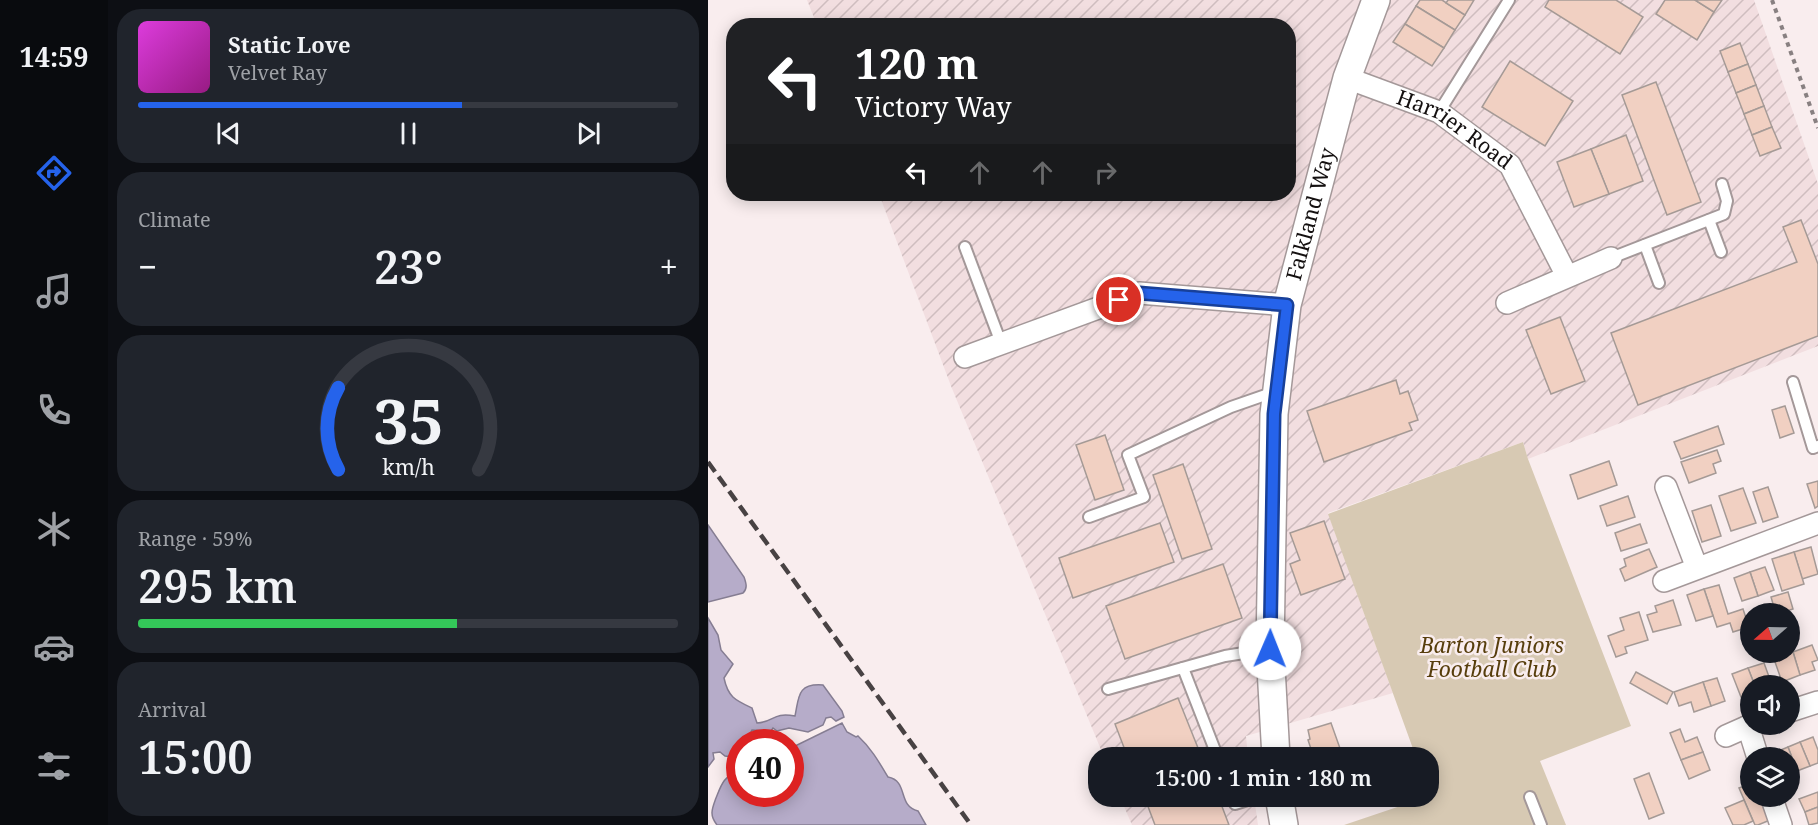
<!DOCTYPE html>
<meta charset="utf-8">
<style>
:root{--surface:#171b24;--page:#20242c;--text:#f1f3f6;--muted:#9ea1a6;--line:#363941;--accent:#2563eb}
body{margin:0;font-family:"Noto Serif",serif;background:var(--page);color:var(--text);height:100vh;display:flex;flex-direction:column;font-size:22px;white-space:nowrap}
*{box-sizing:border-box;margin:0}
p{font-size:20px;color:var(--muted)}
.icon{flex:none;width:33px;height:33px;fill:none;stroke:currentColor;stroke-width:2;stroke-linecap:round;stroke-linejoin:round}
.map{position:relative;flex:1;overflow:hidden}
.panel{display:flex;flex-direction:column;gap:9px;padding:9px;background:#0d0f14;width:600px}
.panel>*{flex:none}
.top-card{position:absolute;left:18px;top:18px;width:570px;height:183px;border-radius:24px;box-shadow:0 3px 15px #0003;background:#202124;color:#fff;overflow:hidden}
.needle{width:39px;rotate:250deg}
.fabs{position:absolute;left:1032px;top:603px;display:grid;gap:12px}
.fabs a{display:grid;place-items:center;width:60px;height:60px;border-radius:50%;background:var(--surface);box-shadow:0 3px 15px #0003;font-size:30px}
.speed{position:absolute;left:18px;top:729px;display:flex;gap:12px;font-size:30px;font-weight:700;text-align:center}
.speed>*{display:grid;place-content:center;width:78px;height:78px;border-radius:50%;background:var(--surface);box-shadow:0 3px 15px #0003;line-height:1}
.speed .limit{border:9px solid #d22;background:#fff;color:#111}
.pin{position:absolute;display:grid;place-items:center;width:51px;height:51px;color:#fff;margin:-26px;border:3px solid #fff;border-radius:50%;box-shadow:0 2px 6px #0007}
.me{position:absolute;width:66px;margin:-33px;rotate:1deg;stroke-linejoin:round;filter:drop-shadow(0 0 4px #0008)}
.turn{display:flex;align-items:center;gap:21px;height:126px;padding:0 30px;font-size:27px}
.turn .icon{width:78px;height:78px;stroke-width:2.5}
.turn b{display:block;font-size:42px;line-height:51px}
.lanes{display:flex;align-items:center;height:57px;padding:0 30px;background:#0003;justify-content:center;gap:30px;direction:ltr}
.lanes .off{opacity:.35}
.big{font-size:45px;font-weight:600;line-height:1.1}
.panel .tile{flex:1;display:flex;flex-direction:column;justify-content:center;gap:9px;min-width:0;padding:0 21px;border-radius:24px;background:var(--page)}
.panel .dial{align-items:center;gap:0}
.dial svg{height:156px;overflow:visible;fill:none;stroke:var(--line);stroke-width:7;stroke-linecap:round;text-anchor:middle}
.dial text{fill:var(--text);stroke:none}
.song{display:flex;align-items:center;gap:18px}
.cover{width:72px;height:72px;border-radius:9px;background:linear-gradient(135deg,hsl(300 70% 55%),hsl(310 70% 35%))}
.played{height:6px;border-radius:3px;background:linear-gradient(90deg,var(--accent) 60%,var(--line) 60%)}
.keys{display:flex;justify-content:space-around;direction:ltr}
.heat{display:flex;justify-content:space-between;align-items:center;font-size:33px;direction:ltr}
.charge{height:9px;border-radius:4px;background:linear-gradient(90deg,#34c759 59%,var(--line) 0)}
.trip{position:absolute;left:380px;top:747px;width:351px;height:60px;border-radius:24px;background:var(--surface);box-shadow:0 3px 15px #0003;font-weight:600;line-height:60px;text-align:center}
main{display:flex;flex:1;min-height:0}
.tabs{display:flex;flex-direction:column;width:108px;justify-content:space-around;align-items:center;background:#090b0e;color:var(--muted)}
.tabs .icon{width:42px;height:42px}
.tabs .active{color:var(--accent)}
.tabs b{font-size:27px;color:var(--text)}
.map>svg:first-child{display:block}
.industrial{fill:url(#industrial-furrows)}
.green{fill:#d7c9b3}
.water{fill:#b6acc9;stroke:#857d92;stroke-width:1.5}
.building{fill:#f1d0c2;stroke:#a59a96;stroke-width:1.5}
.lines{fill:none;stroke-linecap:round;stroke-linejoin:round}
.service-casing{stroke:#a49899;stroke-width:14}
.minor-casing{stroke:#a49899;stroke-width:24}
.tertiary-casing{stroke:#a49899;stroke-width:30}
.path{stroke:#888081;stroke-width:4;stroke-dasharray:4.5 4.5;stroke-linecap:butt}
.service{stroke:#fff;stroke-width:10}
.minor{stroke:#fff;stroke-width:21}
.tertiary{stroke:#fff;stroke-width:27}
.rail{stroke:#484243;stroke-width:4.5;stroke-dasharray:12 6;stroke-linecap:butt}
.route-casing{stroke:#184099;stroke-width:15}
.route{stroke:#2563eb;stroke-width:10}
.labels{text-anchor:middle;stroke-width:5;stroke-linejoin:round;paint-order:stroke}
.street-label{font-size:21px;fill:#141010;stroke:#f9edee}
.park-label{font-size:21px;font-style:italic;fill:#573e0c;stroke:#f9edee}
</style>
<main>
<nav class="tabs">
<b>14:59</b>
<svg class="icon active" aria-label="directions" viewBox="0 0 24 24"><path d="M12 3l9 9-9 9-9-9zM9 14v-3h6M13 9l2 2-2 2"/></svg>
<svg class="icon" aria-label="music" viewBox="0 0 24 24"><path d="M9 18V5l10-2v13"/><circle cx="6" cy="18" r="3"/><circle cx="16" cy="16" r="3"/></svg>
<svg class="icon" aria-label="phone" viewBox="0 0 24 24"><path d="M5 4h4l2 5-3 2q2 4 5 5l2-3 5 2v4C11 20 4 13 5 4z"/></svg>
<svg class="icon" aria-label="climate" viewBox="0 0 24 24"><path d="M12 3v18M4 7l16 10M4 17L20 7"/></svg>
<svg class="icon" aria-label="car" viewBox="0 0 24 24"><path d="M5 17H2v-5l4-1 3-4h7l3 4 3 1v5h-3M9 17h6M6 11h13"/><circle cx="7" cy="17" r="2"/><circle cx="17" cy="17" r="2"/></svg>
<svg class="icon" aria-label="filters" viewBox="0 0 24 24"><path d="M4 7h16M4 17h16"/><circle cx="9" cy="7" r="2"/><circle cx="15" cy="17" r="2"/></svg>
</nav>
<section class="panel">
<div class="tile">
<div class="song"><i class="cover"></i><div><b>Static Love</b><p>Velvet Ray</p></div></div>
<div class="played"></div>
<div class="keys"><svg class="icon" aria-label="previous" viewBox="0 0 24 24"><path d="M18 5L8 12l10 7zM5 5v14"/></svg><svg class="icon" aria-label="pause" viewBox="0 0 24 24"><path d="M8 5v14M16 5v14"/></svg><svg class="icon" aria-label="next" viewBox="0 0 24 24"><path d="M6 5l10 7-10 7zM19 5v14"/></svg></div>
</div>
<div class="tile"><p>Climate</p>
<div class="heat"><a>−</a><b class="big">23°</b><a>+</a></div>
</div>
<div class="tile dial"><svg viewBox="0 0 100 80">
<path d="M14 69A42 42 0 1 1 86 69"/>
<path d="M14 69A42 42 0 0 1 14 27" stroke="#2563eb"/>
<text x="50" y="56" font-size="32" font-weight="700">35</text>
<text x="50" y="72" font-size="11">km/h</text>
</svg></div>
<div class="tile"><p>Range · 59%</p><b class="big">295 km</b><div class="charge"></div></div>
<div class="tile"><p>Arrival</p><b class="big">15:00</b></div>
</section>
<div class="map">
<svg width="1110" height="825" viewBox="0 0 1110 825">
<defs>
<pattern id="industrial-furrows" width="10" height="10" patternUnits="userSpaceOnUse" patternTransform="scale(1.5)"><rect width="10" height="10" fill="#f2dee0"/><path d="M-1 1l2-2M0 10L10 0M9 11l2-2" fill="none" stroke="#cfbdbf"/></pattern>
</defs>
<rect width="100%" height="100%" fill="#f9edee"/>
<!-- industrial -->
<g class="industrial">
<polygon points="99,0 1046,0 1110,184 1110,346 820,459 815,442 620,513 685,693 538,736 540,757 396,757 243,386 171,194 580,194 580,26 109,25"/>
<polygon points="412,797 546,797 550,825 424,825"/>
</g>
<!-- green -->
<polygon class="green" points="815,442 820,459 923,726 832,761 858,825 636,825 722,796 720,790 720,758 708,757 620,514"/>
<!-- water -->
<g class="water">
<path d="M0 525 36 577C38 583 40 588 35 593L0 602Z"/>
<path d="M0 618 10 635 13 650 25 664 16 678C20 697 27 700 44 708L49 723C67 722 64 712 87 716 91 697 89 683 115 685L134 711 136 717 128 721 123 717 118 718 115 725 100 732 81 728 69 731 65 728 63 731 44 730 42 734V742H32L31 754 26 757 17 756 12 752 5 753 6 759 0 767Z"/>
<path d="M134 723 139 732 148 737 150 736C163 748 171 762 180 777 201 781 189 806 210 811L218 825H9C1 815 4 809 8 798 14 783 15 778 31 770L32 794H82L83 748Z"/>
</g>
<!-- building -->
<g class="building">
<polygon points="712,0 734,0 757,15 747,30 708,6"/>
<polygon points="740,0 766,0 757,15 738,3"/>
<polygon points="841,0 908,0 935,17 912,54 837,7"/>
<polygon points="957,0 987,0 1006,12 989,40 948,14"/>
<polygon points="987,0 1014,0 1006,12"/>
<polygon points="708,6 747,30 736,48 697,24"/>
<polygon points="697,24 736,48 724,66 685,42"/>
<polygon points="1032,43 1040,64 1020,72 1012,51"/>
<polygon points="802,61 865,101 837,146 774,107"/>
<polygon points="1040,64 1048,85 1028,93 1020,72"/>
<polygon points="948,82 993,202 959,215 914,95"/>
<polygon points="1048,85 1056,106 1036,114 1028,93"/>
<polygon points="1056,106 1064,127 1044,135 1036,114"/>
<polygon points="1064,127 1073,148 1052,156 1044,135"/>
<polygon points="918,135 935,181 901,194 883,149"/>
<polygon points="883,149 901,194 866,207 849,162"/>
<polygon points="1093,220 1110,264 1110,336 930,405 903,333 1089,262 1075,227"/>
<polygon points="852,317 877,381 843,394 818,330"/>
<polygon points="688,380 692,394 700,391 710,420 701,423 704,430 616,462 599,411"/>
<polygon points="1077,406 1086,433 1072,438 1064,410"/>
<polygon points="1010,426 1016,444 973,459 966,442"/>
<polygon points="397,435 416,490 387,500 368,445"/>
<polygon points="1009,450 1013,461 1005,464 1008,473 981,483 973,462"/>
<polygon points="901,461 909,485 870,499 862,475"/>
<polygon points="475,464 504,549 474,559 445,475"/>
<polygon points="1110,481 1110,506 1107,508 1099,484"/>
<polygon points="1060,487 1070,517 1055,522 1045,492"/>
<polygon points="1035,488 1048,523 1023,531 1011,496"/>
<polygon points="920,496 927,517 899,526 892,506"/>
<polygon points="1003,505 1013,536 994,542 984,511"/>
<polygon points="616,521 637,579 593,595 582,564 592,560 582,533"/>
<polygon points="452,523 466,562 365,598 351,558"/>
<polygon points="932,524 939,543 913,551 907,533"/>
<polygon points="1103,547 1110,574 1094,579 1086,552"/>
<polygon points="941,549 949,567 917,581 912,569 918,566 916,559"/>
<polygon points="1086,552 1096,584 1074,591 1064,559"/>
<polygon points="515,564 534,618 417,659 398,606"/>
<polygon points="1057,567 1066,590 1050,596 1042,572"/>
<polygon points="1042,572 1050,596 1034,601 1026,578"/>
<polygon points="1011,585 1020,614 1035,609 1041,627 1025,632 1022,623 1009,627 996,589"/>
<polygon points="996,589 1005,616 988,621 979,595"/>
<polygon points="1080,592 1085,609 1068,614 1063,597"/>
<polygon points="965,600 973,625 945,632 939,615 949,612 947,606"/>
<polygon points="931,612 940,640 917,647 919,653 908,657 900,636 916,630 912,618"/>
<polygon points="1104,645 1110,660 1104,662 1107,670 1092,675 1085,652"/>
<polygon points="1085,652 1092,675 1074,682 1066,659"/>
<polygon points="1056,663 1064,685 1047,686 1040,668"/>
<polygon points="1040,668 1047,686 1042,686 1042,693 1033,697 1024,674"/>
<polygon points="928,672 965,692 959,704 922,683"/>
<polygon points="1009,678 1017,701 1003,706 995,682"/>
<polygon points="995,682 1003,706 986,712 983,702 971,706 966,692"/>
<polygon points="470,698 494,758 420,758 407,724"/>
<polygon points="623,723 634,754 623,758 606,758 600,740 602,739 600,730"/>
<polygon points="972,729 977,742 989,737 995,752 973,760 962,733"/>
<polygon points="1105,737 1110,750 1110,763 1102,766 1092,742"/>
<polygon points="1092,742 1102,766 1089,771 1080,747"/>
<polygon points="1080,747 1089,771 1082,774 1082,758 1070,758 1068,752"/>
<polygon points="995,752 1002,770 981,779 973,760"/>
<polygon points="941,773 956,813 941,819 926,779"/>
<polygon points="1042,784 1042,796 1052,796 1062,820 1050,825 1047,825 1031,788"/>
<polygon points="1110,792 1110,807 1097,812 1091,799"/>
<polygon points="436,796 510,796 521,825 447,825"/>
<polygon points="1036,800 1045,821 1036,825 1025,825 1017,808"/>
<polygon points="1110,807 1110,823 1101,825 1097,812"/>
</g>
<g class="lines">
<!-- service casing -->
<g class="service-casing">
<g id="service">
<polyline points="731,112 801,0"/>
<polyline points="1001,220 1013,252"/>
<polyline points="937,245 951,283"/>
<polyline points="257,247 293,343"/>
<polyline points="903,258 1016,214 1019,201 1014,184"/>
<polyline points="1085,382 1105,448 1110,446"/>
<polyline points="381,517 436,497 420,455 523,407 566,392"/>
<polyline points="475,668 510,758"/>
<polyline points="400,689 517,656 561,649"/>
<polyline points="525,796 527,804 552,796"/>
<polyline points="822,797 833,825"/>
</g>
</g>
<!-- minor casing -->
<g class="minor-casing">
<g id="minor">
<path id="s1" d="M639 78 731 112 802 165 859 276"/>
<polyline points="799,303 903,258"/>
<polyline points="257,357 431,293 579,305"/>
<polyline points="958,487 989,568"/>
<polyline points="956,581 1110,523"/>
<polyline points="1082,711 1110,702"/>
<polyline points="1040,726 1050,758"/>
<polyline points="1018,736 1045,724"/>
<polyline points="1063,796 1073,825"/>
</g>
</g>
<!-- tertiary casing -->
<g class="tertiary-casing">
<g id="tertiary">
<path id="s2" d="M568 758 562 649 566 414 579 305 639 78 668 0"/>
<polyline points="571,796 576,825"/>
</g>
</g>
<!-- path -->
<polyline class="path" points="1064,0 1110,128"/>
<!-- service -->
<use href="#service" class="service"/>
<!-- minor -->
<use href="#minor" class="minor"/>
<!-- tertiary -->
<use href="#tertiary" class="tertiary"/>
<!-- rail -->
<polyline class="rail" points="0,462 263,825"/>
</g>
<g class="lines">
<!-- route casing -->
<g class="route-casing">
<polyline id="route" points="411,300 431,293 579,305 566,414 562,649"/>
</g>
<!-- route -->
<use href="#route" class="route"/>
</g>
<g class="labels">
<!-- street labels -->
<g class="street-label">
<text dy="7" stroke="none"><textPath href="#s1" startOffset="120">Harrier Road</textPath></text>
<text dy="7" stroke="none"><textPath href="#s2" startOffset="548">Falkland Way</textPath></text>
</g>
<!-- park labels -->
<g class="park-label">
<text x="784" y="653">Barton Juniors<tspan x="784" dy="24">Football Club</tspan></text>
</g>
</g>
</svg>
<div class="fabs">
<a><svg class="needle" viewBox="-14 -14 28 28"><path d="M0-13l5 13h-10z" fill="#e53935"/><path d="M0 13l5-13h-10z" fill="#9ea1a6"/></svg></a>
<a><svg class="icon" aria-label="sound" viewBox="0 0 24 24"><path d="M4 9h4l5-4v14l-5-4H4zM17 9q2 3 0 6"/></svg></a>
<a><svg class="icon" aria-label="layers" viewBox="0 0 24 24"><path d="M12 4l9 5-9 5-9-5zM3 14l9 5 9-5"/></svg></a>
</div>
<div class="speed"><div class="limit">40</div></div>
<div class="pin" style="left:411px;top:300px;background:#d93025"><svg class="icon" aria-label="arrive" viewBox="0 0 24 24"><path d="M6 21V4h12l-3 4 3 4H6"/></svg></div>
<svg class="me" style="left:562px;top:649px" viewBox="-20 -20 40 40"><circle r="19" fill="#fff"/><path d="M0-13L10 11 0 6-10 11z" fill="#2563eb"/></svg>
<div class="trip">15:00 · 1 min · 180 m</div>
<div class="top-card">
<div class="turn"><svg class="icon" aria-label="left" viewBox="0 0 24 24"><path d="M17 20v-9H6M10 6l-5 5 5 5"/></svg><div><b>120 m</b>Victory Way</div></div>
<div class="lanes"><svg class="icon" aria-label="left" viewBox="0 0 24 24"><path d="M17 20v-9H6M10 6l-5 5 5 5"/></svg><svg class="icon off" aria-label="ahead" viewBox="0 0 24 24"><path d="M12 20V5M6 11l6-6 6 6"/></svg><svg class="icon off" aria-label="ahead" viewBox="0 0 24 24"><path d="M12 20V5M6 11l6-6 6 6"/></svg><svg class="icon off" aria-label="right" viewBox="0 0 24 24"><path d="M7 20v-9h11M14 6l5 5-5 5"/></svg></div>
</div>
</div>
</main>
